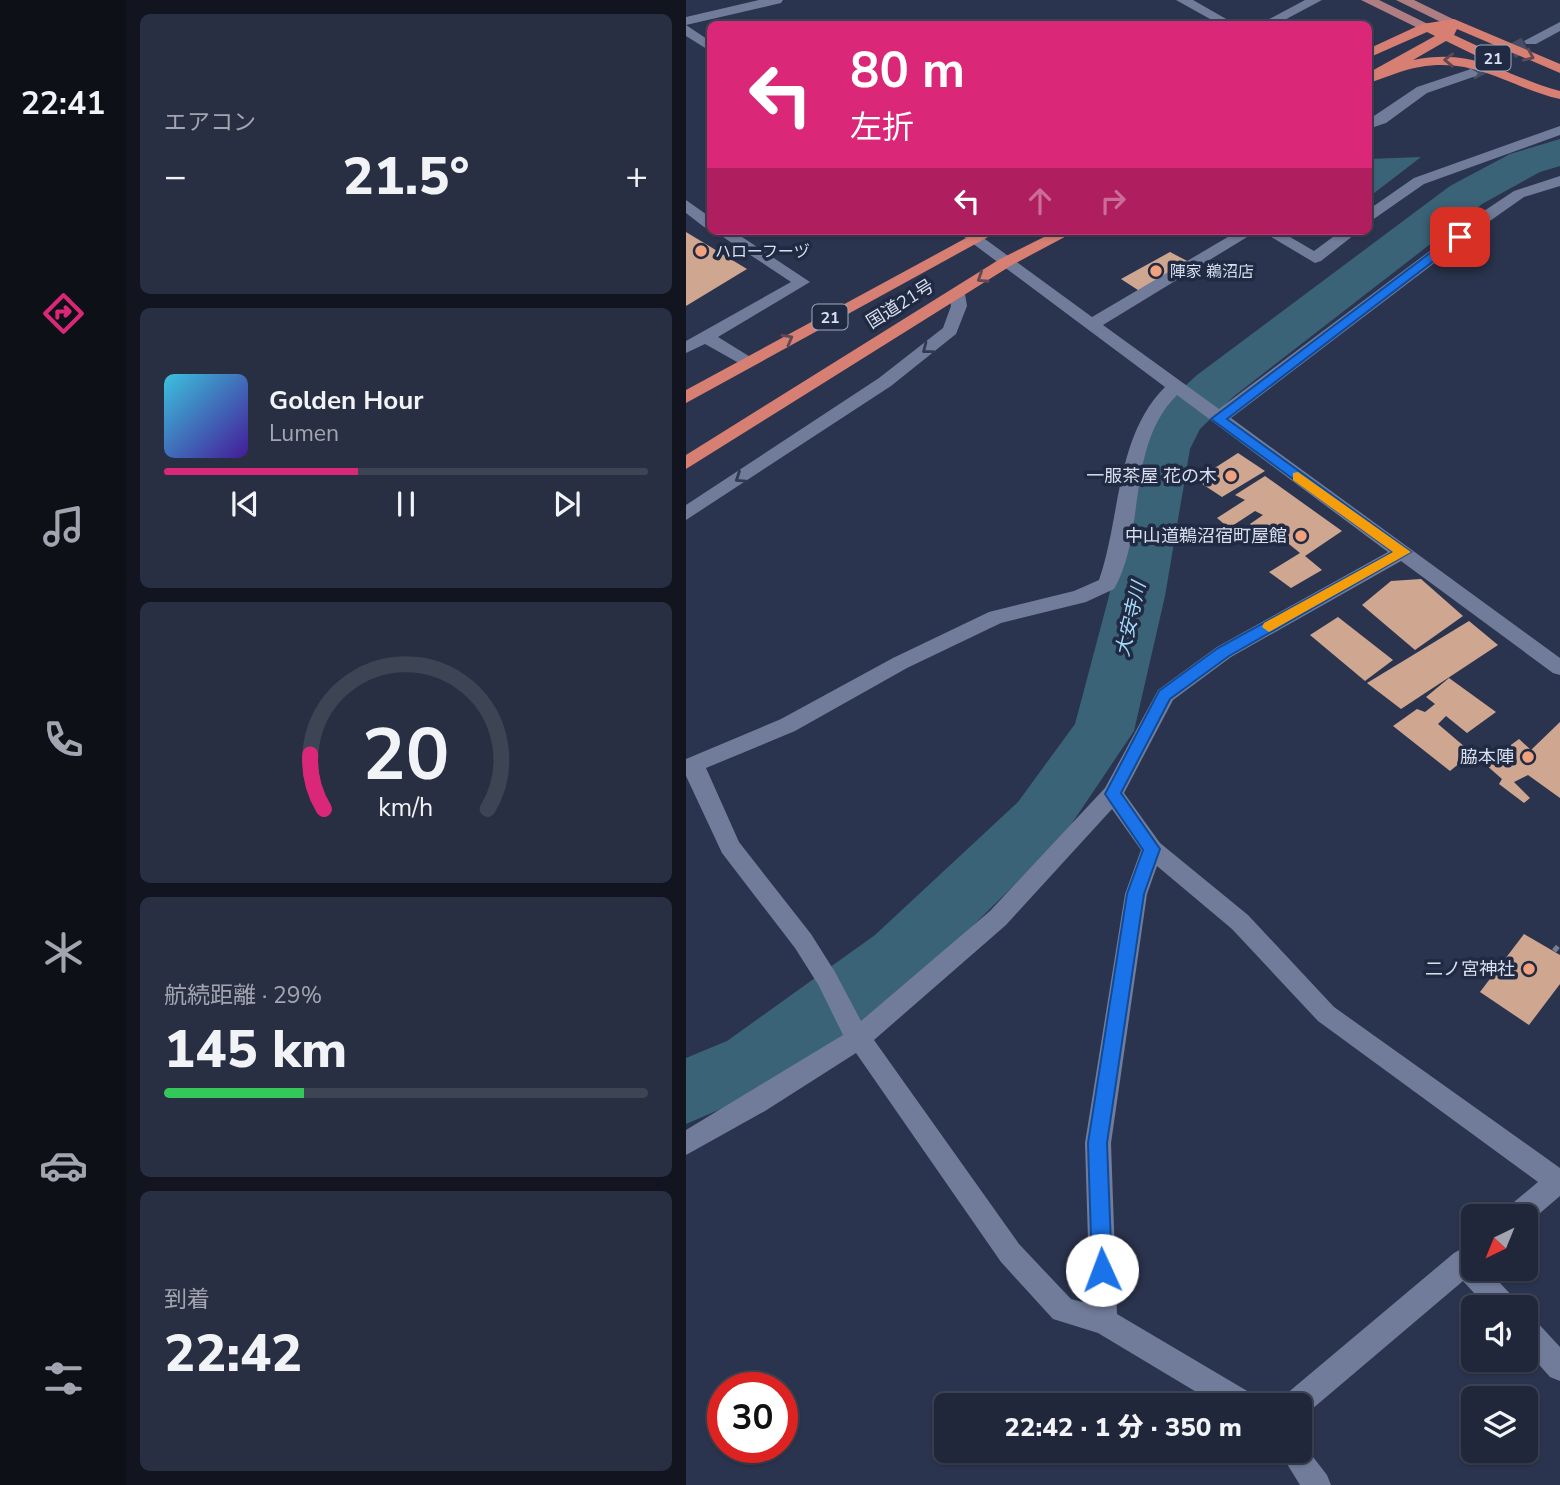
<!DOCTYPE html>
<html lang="ja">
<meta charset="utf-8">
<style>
:root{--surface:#20273a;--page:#282f42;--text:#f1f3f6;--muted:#a2a5af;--line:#3d4454;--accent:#db2777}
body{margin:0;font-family:"Nunito Sans","Noto Sans JP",sans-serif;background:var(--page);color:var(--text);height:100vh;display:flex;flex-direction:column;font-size:26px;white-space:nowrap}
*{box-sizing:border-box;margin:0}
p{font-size:23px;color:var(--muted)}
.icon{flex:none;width:38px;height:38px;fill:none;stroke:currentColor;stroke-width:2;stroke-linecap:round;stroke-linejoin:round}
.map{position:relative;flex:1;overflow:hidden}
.side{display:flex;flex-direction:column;gap:14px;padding:14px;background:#121520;width:560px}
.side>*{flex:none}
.guide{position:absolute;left:21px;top:21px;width:665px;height:214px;border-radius:10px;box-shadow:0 2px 5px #0004,0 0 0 2px var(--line);background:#db2777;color:#fff;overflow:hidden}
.needle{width:46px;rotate:223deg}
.fabs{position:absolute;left:775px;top:1204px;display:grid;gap:14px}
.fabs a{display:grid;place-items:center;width:77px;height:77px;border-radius:10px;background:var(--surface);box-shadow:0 2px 5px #0004,0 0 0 2px var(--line);font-size:35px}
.speed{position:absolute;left:21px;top:1372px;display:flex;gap:14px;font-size:35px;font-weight:700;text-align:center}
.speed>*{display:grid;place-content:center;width:91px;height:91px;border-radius:50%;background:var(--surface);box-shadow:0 2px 5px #0004,0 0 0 2px var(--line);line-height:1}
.speed .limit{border:10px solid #d22;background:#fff;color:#111}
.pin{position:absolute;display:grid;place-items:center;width:60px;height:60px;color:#fff;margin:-30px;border-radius:14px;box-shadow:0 4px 10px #0006}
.me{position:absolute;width:77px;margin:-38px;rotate:358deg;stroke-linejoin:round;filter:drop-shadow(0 0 5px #0008)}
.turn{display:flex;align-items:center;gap:24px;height:147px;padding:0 28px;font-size:32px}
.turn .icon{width:91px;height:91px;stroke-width:2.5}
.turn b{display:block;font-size:49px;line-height:60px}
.lanes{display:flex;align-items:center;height:66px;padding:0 28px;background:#0003;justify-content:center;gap:35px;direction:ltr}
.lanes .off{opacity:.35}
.big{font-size:52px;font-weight:800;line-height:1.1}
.side .widget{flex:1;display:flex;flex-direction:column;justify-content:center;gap:10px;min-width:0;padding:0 24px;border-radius:10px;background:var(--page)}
.side .dial{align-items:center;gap:0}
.dial svg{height:182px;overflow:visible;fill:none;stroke:var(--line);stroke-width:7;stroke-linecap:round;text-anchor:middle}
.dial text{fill:var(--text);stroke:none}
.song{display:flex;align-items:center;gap:21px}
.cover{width:84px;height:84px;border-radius:10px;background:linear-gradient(135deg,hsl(190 70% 55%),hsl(260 70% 35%))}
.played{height:7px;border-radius:4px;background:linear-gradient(90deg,var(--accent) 40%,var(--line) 40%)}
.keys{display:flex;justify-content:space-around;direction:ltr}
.heat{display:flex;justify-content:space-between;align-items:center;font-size:38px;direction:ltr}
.charge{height:10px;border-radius:5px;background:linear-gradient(90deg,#34c759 29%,var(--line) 0)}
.trip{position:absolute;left:248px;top:1393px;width:378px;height:70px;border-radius:10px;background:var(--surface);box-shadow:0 2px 5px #0004,0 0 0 2px var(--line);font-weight:800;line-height:70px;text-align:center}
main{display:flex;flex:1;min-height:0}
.dock{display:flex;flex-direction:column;width:126px;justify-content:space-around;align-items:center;background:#0d1017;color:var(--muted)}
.dock .icon{width:49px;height:49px}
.dock .active{color:var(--accent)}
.dock b{font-size:32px;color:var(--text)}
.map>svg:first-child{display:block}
.water{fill:#3a6378}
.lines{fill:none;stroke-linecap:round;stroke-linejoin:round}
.river{fill:#3a6378;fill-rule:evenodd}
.building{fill:#cfa791}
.minor-tunnel{stroke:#454e66;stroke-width:15;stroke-dasharray:15 8;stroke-linecap:butt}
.path{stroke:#767f94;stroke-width:5;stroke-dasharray:6 4.5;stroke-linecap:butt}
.minor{fill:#717c9a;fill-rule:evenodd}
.major{fill:#ae7e83;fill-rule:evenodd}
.highway{fill:#d77f73;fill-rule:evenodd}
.oneway{stroke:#614854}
.oneway2{stroke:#313a54}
.route{fill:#1a73e8;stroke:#114b97;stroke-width:2}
.slow{fill:#f59e0b}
.poi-dot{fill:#f2a17e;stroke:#212a43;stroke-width:2.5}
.labels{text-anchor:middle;stroke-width:7;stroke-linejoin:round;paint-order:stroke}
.shield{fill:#212a43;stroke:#a1a9bb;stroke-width:2}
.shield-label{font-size:16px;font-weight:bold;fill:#d8dfef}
.far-poi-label{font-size:16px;fill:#d8dfef;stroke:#212a43;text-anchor:start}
.street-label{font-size:18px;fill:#d8dfef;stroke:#212a43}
.poi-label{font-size:18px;fill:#d8dfef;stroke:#212a43;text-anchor:end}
.water-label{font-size:19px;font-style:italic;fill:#a4dbf8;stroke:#212a43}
</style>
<main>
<nav class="dock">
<b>22:41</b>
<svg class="icon active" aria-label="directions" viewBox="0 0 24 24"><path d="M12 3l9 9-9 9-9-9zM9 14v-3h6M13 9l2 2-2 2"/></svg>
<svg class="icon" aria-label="music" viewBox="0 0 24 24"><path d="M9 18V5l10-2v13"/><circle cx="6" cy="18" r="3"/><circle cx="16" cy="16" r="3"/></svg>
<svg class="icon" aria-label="phone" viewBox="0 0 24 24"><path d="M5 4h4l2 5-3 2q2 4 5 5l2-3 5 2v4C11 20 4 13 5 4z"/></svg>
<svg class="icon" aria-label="climate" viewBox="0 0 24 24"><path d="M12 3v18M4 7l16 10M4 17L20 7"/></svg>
<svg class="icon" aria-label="car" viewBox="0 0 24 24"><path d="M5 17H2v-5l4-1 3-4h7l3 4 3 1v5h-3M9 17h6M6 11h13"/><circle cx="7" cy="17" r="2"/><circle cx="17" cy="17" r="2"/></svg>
<svg class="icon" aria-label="filters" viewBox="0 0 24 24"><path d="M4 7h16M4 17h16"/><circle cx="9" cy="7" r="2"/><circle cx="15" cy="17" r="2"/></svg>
</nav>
<section class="side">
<div class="widget"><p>エアコン</p>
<div class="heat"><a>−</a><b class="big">21.5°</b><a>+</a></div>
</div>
<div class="widget">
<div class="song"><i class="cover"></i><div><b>Golden Hour</b><p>Lumen</p></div></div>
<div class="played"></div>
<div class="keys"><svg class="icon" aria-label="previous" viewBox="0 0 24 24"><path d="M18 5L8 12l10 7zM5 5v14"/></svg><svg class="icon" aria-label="pause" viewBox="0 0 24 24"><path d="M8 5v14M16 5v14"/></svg><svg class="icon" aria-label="next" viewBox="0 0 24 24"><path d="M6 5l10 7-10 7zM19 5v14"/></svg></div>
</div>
<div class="widget dial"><svg viewBox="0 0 100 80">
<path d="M14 69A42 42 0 1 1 86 69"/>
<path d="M14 69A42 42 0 0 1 8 45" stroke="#db2777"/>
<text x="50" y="56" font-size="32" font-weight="700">20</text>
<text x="50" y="72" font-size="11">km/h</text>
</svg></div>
<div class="widget"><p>航続距離 · 29%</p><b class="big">145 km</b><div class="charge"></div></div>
<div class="widget"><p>到着</p><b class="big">22:42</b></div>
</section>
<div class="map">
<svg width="874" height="1485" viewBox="0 0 874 1485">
<rect width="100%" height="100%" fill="#2b344e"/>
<!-- water -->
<polygon class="water" points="735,157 683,197 683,159"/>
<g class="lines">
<!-- river -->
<polygon class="river" points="874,139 874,166 854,172 796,204 547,397 514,429 504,449 479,596 448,731 376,838 237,975 91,1085 0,1124 0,1058 41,1041 189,935 332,802 389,724 423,596 452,449 474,409 511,375 764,186 824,154"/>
</g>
<!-- building -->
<g class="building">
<polygon points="0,232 61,269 0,306"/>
<polygon points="484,252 505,263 455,292 435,279"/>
<polygon points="552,453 579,471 536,497 510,480"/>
<polygon points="579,476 656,531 619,556 636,570 605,588 583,572 614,553 598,540 592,543 564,524 577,515 569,511 543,528 531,518 559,500 549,495"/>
<polygon points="735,579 777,616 729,650 676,605 705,581"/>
<polygon points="652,617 707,660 679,681 624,635"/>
<polygon points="783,621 812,645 715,709 681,683"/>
<polygon points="763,678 810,712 781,733 760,716 752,724 786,753 764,771 707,726 731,709 739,712 749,704 740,697"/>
<polygon points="874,722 874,798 842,775 828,782 844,798 838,803 813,784 816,779 799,764 833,739 845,750"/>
<polygon points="838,934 874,955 874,984 843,1025 794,992"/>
</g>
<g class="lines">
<!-- minor-tunnel -->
<polyline class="minor-tunnel" points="785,73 845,41"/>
<!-- path -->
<polyline class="path" points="868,951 874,944"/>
<!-- minor -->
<g class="minor">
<polygon points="73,0 97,0 95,3 0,25 24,41 24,51 0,36 0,17"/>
<polygon points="490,0 507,0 549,24 533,24"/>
<polygon points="619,0 636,0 591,24 574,24"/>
<polygon points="874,22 874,31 850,44 840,44 838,41"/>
<polygon points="785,69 792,73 790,76 741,93 700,123 682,129 682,120 731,87"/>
<polygon points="874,126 874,135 738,184 682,223 682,210 728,178"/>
<path d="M874 176V186L838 197 801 223 545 418 874 658V675L867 673 715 561 545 657 487 700 438 793 474 843 562 915 648 1007 874 1168V1196L840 1225V1216H818L822 1207 852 1182 632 1021 546 929 471 866 461 894 425 1143 431 1314 568 1395 572 1405H532L412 1333 367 1319 315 1262 170 1053 79 1111 0 1155V1130L157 1035 133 986 109 948 36 853 0 776V759L95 719 207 658 303 612 388 591 413 580C435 517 429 437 479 387L270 231H288L406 317 552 231H571L417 325 533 409 789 217 828 191ZM491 395 702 552 531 647 472 690 419 788 304 911 175 1021 149 972 125 934 53 842 20 768 109 731 221 668 315 623 400 602 428 589C461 532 439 447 491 395ZM426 809 455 850 439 894 399 1143 404 1304 385 1299 333 1244 188 1040 320 925Z"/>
<polygon points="0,200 24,217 24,229 18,227 0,213"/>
<polygon points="28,231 47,231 124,282 32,337 66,358 69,362 66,366 60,367 19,344 0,353 0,341 105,282"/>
<polygon points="575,231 594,231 628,251 655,231 673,231 635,261 629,263"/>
<polygon points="271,289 279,294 281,306 270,334 205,386 0,520 0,505 193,378 257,328 265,306 263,294"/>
<polygon points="788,1242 788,1269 801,1269 828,1298 832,1307 801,1307 777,1281 619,1415 614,1417 614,1405 595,1405 599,1395 768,1253"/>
<polygon points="840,1317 850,1321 874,1347 874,1381 864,1377 840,1350"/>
<polygon points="614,1440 641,1475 645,1485 614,1485 593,1451 614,1451"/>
</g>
<!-- major -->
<g class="major">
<polygon points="675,0 693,0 748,27 746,30 736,30"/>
<polygon points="710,0 728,0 775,23 768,27 763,26"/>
</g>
<!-- highway -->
<g class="highway">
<path d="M768 19 874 64V73L771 29 768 35 813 56V62H803L760 41 727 60C791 47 817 76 874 91V99C823 87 789 57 734 67 715 70 700 78 682 83V73L749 36 741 32 682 58V49L736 24Z"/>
<polygon points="293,231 313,231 0,403 0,390"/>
<polygon points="370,231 390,231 326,265 0,469 0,455 314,259"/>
</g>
</g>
<!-- one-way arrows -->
<defs><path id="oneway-chevron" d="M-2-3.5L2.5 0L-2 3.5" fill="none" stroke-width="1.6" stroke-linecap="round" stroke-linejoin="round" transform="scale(1.75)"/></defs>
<g class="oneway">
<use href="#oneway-chevron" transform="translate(843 56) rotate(24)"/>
<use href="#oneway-chevron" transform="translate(763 60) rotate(-179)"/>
<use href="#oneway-chevron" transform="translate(296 278) rotate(147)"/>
<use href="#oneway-chevron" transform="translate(102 339) rotate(-29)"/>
</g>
<g class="oneway2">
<use href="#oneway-chevron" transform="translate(241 349) rotate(142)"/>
<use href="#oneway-chevron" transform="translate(54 478) rotate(146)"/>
</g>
<!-- route -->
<polygon class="route" points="769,234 779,237 541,419 725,552 543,656 484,699 435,793 474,849 458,894 421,1143 426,1270 423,1277 416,1280 409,1277 406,1270 402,1143 441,894 457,850 419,794 473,691 532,648 707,552 525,419"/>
<!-- slow -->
<polygon class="slow" points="612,472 725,552 583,632 576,627 578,623 707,552 607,480 607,473"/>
<!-- markers -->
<g class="poi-dot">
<circle cx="15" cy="251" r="7"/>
<circle cx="470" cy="271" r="7"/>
<circle cx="545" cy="476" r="7"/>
<circle cx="615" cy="536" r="7"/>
<circle cx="842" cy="757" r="7"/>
<circle cx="843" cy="969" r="7"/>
</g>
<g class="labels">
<!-- shield labels -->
<g class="shield">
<rect x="789.5" y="45.5" width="35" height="25" rx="5"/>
<rect x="126.5" y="304.5" width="35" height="25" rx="5"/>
</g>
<g class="shield-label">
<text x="807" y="64">21</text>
<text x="144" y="323">21</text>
</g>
<!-- far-poi labels -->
<g class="far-poi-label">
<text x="29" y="257">ハローフーヅ</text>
<text x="484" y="277">陣家 鵜沼店</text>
</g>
<!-- street labels -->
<g class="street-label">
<text transform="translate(214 304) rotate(-32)" y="6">国道21号</text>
</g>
<!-- poi labels -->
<g class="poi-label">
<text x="531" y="482">一服茶屋 花の木</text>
<text x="601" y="542">中山道鵜沼宿町屋館</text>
<text x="828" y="763">脇本陣</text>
<text x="829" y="975">二ノ宮神社</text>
</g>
<!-- water labels -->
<g class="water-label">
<text transform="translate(444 619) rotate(-77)" y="7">大安寺川</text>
</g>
</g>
</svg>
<div class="fabs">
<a><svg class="needle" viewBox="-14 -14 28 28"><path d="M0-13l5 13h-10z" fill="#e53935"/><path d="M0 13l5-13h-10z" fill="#a2a5af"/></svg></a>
<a><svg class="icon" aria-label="sound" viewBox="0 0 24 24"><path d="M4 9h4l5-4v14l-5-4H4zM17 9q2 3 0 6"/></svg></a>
<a><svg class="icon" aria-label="layers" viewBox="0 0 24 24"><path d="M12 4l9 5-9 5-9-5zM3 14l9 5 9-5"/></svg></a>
</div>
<div class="speed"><div class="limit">30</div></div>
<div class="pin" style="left:774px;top:237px;background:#d93025"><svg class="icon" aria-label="arrive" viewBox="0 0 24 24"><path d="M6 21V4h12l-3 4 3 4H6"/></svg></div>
<svg class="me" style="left:416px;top:1270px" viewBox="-20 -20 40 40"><circle r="19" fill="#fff"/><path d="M0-13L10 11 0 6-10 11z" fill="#1a73e8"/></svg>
<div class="trip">22:42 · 1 分 · 350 m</div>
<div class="guide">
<div class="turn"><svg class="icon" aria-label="left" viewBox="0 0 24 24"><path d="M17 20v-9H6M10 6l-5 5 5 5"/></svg><div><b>80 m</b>左折</div></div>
<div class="lanes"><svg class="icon" aria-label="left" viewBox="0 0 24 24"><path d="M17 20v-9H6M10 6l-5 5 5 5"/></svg><svg class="icon off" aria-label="ahead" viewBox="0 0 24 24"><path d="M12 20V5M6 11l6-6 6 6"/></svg><svg class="icon off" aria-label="right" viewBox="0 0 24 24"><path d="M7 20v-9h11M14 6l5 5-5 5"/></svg></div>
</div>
</div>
</main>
